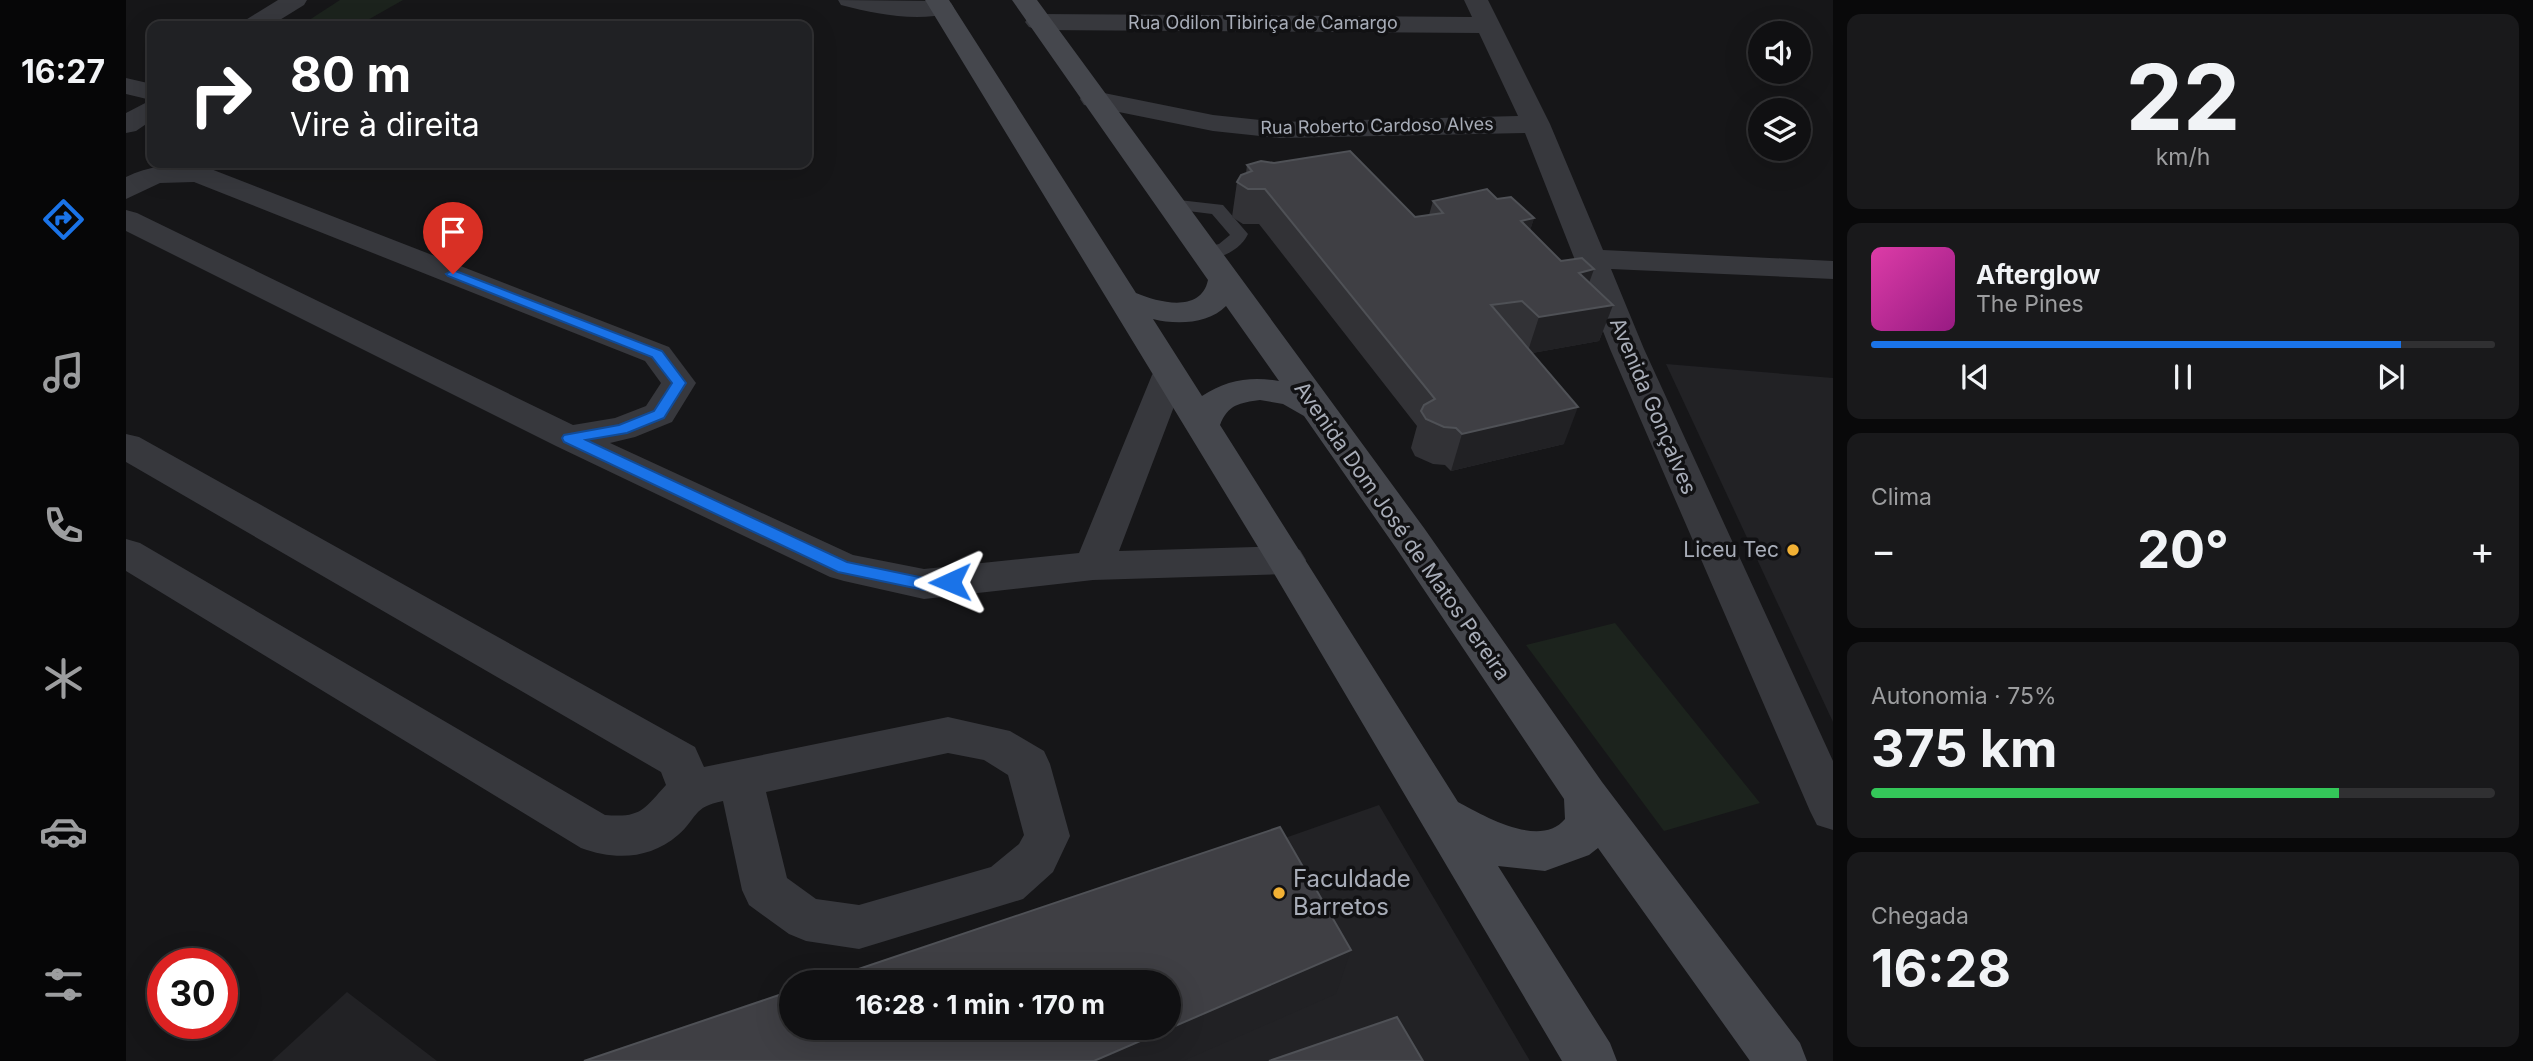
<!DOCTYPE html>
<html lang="pt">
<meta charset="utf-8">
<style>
:root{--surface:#101012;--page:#19191b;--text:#f1f3f6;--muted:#9c9d9f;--line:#303032;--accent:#1a73e8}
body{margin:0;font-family:Inter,sans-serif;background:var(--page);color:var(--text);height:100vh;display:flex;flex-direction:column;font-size:26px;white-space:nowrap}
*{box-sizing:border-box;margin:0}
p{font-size:23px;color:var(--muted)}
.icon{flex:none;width:38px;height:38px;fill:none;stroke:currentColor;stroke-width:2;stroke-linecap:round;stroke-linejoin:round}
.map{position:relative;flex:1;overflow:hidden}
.sheet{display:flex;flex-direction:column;gap:14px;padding:14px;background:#09090a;width:700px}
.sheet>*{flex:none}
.hud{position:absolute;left:21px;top:21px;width:665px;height:147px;border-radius:14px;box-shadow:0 7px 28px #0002,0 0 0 2px var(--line);background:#202124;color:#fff;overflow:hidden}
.fabs{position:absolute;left:1622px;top:21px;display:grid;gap:14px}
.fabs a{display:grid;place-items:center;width:63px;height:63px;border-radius:50%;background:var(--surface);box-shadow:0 7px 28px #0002,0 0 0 2px var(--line);font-size:35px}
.speed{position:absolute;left:21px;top:948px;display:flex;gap:14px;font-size:35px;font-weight:700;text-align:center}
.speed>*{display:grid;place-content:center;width:91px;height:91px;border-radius:50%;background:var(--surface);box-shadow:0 7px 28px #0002,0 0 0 2px var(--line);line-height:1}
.speed .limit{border:10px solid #d22;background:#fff;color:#111}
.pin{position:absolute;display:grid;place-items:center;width:60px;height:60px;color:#fff;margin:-72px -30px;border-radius:50% 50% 50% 0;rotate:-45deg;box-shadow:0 0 7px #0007}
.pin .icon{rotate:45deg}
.me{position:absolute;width:77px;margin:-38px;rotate:269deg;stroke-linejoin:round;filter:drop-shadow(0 0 5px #0008)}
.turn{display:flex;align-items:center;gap:24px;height:147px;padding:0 28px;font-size:32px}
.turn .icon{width:91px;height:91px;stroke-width:2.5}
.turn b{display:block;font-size:49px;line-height:60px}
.big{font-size:52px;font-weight:700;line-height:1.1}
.sheet .card{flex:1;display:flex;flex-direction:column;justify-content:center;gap:10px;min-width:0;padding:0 24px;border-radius:14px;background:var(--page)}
.sheet .dial{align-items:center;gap:0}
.dial b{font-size:91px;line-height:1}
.song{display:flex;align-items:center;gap:21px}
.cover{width:84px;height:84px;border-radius:10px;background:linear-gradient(135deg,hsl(320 70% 55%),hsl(310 70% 35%))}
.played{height:7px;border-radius:4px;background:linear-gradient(90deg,var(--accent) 85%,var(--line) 85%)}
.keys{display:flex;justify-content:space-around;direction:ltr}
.heat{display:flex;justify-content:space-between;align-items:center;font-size:38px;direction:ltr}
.charge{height:10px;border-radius:5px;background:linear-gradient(90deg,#34c759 75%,var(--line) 0)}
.trip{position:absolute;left:653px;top:970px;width:402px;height:70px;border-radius:35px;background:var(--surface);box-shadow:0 7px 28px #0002,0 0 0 2px var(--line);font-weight:700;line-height:70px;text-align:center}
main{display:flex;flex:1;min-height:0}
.menu{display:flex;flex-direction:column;width:126px;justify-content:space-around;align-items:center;background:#060607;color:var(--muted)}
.menu .icon{width:49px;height:49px}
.menu .current{color:var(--accent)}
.menu b{font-size:32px;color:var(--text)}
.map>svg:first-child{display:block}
.built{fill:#222225}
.green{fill:#1c231d}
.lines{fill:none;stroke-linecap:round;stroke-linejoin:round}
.lane{fill:#37383d;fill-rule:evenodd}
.street{fill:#37383d;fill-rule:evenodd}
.secondary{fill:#45474d;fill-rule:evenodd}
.wall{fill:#323236}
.shaded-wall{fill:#212124}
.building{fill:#3f3f44;stroke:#4f5156;stroke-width:2}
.route{fill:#1a73e8;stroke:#114b97;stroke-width:2}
.poi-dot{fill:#f2b134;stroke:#111113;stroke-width:2.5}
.labels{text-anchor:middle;stroke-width:7;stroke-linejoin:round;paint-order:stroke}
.far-street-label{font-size:18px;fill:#a8adb8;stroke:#111113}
.street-label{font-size:21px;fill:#a8adb8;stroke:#111113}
.poi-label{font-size:21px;fill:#a8adb8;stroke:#111113;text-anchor:end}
.near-poi-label{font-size:24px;fill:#a8adb8;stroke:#111113;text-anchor:start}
</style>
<main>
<nav class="menu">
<b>16:27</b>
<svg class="icon current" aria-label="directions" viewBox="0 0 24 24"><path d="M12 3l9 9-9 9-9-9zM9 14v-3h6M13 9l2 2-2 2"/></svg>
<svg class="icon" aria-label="music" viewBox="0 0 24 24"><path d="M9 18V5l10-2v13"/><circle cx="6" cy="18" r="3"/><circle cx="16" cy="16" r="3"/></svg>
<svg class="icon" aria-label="phone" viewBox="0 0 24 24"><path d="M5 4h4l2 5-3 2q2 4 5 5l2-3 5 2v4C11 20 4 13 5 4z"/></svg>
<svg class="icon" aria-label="climate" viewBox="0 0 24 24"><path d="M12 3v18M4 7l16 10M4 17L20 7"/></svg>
<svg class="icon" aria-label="car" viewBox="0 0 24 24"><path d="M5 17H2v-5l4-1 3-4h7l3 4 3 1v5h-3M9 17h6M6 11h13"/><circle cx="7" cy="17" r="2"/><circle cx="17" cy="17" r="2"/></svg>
<svg class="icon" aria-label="filters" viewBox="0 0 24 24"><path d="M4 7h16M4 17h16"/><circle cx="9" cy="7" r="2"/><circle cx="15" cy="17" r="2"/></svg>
</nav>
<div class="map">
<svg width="1707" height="1061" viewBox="0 0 1707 1061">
<rect width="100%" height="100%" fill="#161618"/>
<!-- built -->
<g class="built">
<polygon points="1540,364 1707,378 1707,722"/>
<polygon points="1253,805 1404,1061 521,1061 665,1027 1043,1027 1043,982 748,982"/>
<polygon points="221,992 311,1061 146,1061"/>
</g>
<!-- green -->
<g class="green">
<polygon points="214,0 277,0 231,26 174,26"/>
<polygon points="1489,623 1634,803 1538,831 1400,645"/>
</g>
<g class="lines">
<!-- lane -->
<path class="lane" d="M1044 199 1097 205 1122 234C1114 251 1091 262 1072 257L1070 253 1072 249 1093 244 1104 235 1086 214 1038 208 1035 204 1038 200Z"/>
<!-- street -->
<g class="street">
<polygon points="152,0 181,0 178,5 144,26 115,26 118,21"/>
<path d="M712 0 816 1 825 3 828 8 825 13C790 22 749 14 715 5Z"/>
<polygon points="1338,0 1362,0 1424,124 1477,250 1707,261 1707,279 1485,269 1518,349 1707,761 1707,830 1691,825 1684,811 1484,349 1399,133 1154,138 1087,131 968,107 958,105 954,99 958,93 968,91 1087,115 1154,122 1392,116 1353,33 912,30 903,27 899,22 903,17 912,14 1346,17"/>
<polygon points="0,78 26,84 26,120 10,131 0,133 0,113 25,100 0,94"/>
<path d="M72 164 543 347 570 383 546 422 509 437 484 443 727 555 798 569 953 553 1026 375 1031 367 1043 364 1055 367 1060 375 993 551 1160 546 1174 550 1180 560 1174 570 1160 574 967 580 798 599 718 581 704 577 430 446 0 231V210L11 213 447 425 489 418 520 406 535 383 519 361 68 182 34 183 0 199V177C22 166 47 164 72 164Z"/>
<path d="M0 434 13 437 569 747 578 767 822 717 884 731 918 751 924 764 944 836 927 872 897 899 733 949 680 941 663 934 623 905 616 890 597 801C566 807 572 818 552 835 523 860 488 860 455 848L0 571V539L14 543 479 815C515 818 517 810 540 785L535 772 0 462ZM822 753 858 760 882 775 898 835 893 844 865 867 733 905 690 899 661 878 640 792Z"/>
</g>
<!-- secondary -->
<path class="secondary" d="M799 0H823L1010 293C1034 303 1075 313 1082 280L886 0H911L1298 528 1476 782 1674 1043 1681 1061H1624L1472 848 1463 855 1419 871 1372 866 1484 1043 1491 1061H1436L1146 570ZM1100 306 1153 381C1125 376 1100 380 1076 396L1027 319C1050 325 1083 324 1100 306ZM1134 400 1157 404 1178 416 1270 548 1438 799 1439 819C1414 849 1358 816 1332 802L1094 425C1102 404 1114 403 1134 400Z"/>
</g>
<!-- wall -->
<polygon class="wall" points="1121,165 1289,217 1303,215 1307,201 1371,199 1408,218 1404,230 1435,261 1468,269 1463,283 1487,305 1473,341 1406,353 1438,444 1325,471 1319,465 1307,464 1289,456 1285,448 1291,426 1133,224 1117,224 1106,217 1111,182 1120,173"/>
<!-- shaded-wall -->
<g class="shaded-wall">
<polygon points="1408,218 1397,253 1395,221"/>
<polygon points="1468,269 1455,305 1453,273"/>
<polygon points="1487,305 1473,341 1401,354 1413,317"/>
<polygon points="1452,407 1438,444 1325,471 1336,434"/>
<polygon points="1225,950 1210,994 1057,1061 968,1061"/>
</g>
<!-- building -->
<g class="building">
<polygon points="1224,151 1289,217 1317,213 1307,201 1361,189 1371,199 1385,197 1408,218 1395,221 1435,261 1456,258 1468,269 1453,273 1487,305 1413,317 1396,301 1365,305 1452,407 1336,434 1330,428 1318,427 1300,419 1295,411 1298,405 1309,399 1139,189 1122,189 1111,182 1115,175 1126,171 1121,165 1135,161 1148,163"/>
<polygon points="1154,827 1225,950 968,1061 458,1061 665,991 665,1027 1043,1027 1043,982 694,982"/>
<polygon points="1271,1017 1297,1061 1143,1061"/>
</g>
<!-- route -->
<polygon class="route" points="327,270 536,351 560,383 538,418 501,433 460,440 721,562 798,578 830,577 832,582 830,586 798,590 712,572 438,442 436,438 438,435 493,425 528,411 546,383 526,357 322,276 320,274"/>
<!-- markers -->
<g class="poi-dot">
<circle cx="1667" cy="550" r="7"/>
<circle cx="1153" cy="893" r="7"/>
</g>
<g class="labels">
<!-- far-street labels -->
<g class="far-street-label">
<text x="1137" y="29">Rua Odilon Tibiriça de Camargo</text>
<text transform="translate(1251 126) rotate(-1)" y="6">Rua Roberto Cardoso Alves</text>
</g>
<!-- street labels -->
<g class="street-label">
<text transform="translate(1527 406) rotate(67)" y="7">Avenida Gonçalves</text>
<text transform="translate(1276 531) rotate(55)" y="7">Avenida Dom José de Matos Pereira</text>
</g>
<!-- poi labels -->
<g class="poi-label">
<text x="1653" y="557">Liceu Tec</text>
</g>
<!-- near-poi labels -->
<g class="near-poi-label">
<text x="1167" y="887">Faculdade<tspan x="1167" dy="28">Barretos</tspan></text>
</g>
</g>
</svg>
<div class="fabs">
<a><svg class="icon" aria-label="sound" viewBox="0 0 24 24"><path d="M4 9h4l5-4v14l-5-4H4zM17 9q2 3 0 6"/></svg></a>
<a><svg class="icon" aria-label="layers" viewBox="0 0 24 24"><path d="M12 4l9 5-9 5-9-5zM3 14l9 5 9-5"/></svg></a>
</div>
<div class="speed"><div class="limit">30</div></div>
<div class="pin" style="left:327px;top:274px;background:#d93025"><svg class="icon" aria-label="arrive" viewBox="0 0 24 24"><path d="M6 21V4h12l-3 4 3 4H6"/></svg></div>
<svg class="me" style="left:824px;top:582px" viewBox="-20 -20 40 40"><path d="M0-17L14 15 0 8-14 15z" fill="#1a73e8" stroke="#fff" stroke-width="4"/></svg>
<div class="trip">16:28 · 1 min · 170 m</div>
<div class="hud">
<div class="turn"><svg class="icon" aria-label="right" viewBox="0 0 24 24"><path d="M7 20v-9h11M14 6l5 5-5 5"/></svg><div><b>80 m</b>Vire à direita</div></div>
</div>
</div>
<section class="sheet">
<div class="card dial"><b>22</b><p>km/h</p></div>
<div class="card">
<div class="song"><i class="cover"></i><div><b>Afterglow</b><p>The Pines</p></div></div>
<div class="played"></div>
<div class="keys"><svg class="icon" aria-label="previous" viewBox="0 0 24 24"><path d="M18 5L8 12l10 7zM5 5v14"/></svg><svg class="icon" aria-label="pause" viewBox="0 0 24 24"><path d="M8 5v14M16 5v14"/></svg><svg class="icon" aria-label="next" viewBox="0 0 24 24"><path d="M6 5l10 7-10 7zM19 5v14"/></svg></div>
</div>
<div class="card"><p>Clima</p>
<div class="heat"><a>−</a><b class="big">20°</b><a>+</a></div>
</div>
<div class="card"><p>Autonomia · 75%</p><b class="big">375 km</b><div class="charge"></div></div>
<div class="card"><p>Chegada</p><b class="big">16:28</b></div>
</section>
</main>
